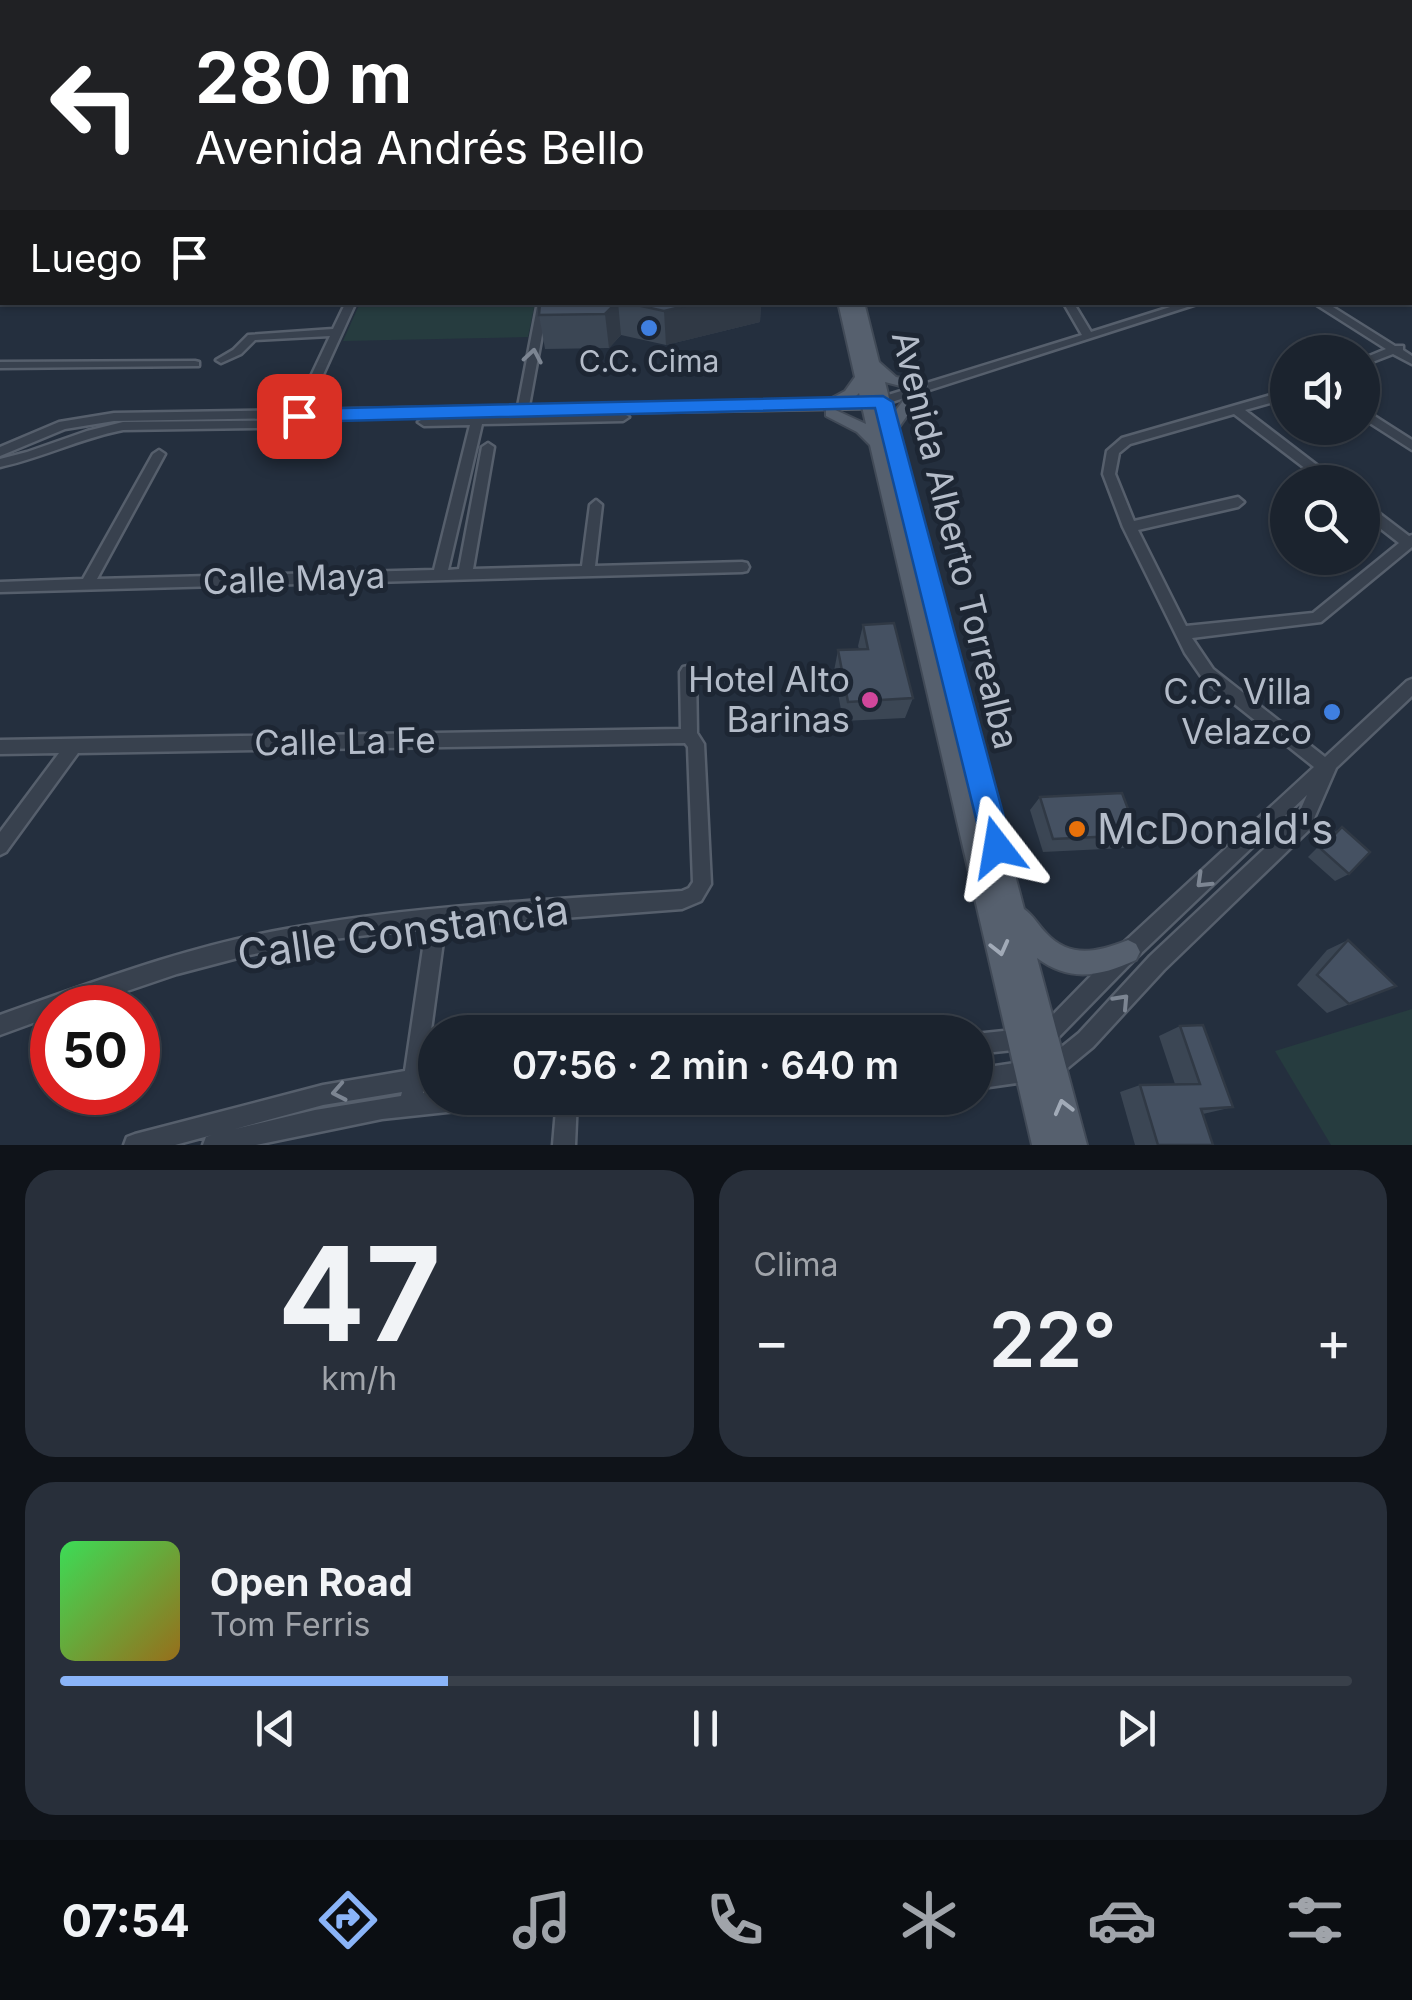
<!DOCTYPE html>
<html lang="es">
<meta charset="utf-8">
<style>
:root{--surface:#1b232e;--page:#282f3a;--text:#f1f3f6;--muted:#a0a4aa;--line:#39404a;--accent:#8ab4f8}
body{margin:0;font-family:Inter,sans-serif;background:var(--page);color:var(--text);height:100vh;display:flex;flex-direction:column;font-size:38px;white-space:nowrap}
*{box-sizing:border-box;margin:0}
p{font-size:32px;color:var(--muted)}
.icon{flex:none;width:55px;height:55px;fill:none;stroke:currentColor;stroke-width:2;stroke-linecap:round;stroke-linejoin:round}
.map{position:relative;height:1145px;overflow:hidden}
.sheet{display:flex;flex-direction:column;gap:25px;padding:25px;background:#0f1319;flex:1}
.sheet>*{flex:none}
.guide{position:absolute;left:0px;top:0px;width:1412px;height:305px;box-shadow:0 2px 8px #0004,0 0 0 2px var(--line);background:#202124;color:#fff;overflow:hidden}
.controls{position:absolute;left:1270px;top:335px;display:grid;gap:20px}
.controls a{display:grid;place-items:center;width:110px;height:110px;border-radius:50%;background:var(--surface);box-shadow:0 2px 8px #0004,0 0 0 2px var(--line);font-size:50px}
.speed{position:absolute;left:30px;top:985px;display:flex;gap:20px;font-size:50px;font-weight:700;text-align:center}
.speed>*{display:grid;place-content:center;width:130px;height:130px;border-radius:50%;background:var(--surface);box-shadow:0 2px 8px #0004,0 0 0 2px var(--line);line-height:1}
.speed .limit{border:15px solid #d22;background:#fff;color:#111}
.pin{position:absolute;display:grid;place-items:center;width:85px;height:85px;color:#fff;margin:-42px;border-radius:20px;box-shadow:0 5px 15px #0006}
.me{position:absolute;width:110px;margin:-55px;rotate:346deg;stroke-linejoin:round;filter:drop-shadow(0 0 8px #0008)}
.turn{display:flex;align-items:center;gap:35px;height:210px;padding:0 30px;font-size:45px}
.turn .icon{width:130px;height:130px;stroke-width:2.5}
.turn b{display:block;font-size:70px;line-height:85px}
.then{display:flex;align-items:center;height:95px;padding:0 30px;background:#0003;gap:20px;font-size:38px}
.big{font-size:75px;font-weight:600;line-height:1.1}
.sheet .tile{flex:1;display:flex;flex-direction:column;justify-content:center;gap:15px;min-width:0;padding:0 35px;border-radius:30px;background:var(--page)}
.sheet .dial{align-items:center;gap:0}
.dial b{font-size:130px;line-height:1}
.song{display:flex;align-items:center;gap:30px}
.cover{width:120px;height:120px;border-radius:15px;background:linear-gradient(135deg,hsl(130 70% 55%),hsl(40 70% 35%))}
.played{height:10px;border-radius:5px;background:linear-gradient(90deg,var(--accent) 30%,var(--line) 30%)}
.keys{display:flex;justify-content:space-around;direction:ltr}
.heat{display:flex;justify-content:space-between;align-items:center;font-size:55px;direction:ltr}
.sheet .tiles{flex:1;display:grid;gap:25px;grid-template-columns:1fr 1fr}
.tile:last-child{grid-column:span 2}
.trip{position:absolute;left:418px;top:1015px;width:575px;height:100px;border-radius:50px;background:var(--surface);box-shadow:0 2px 8px #0004,0 0 0 2px var(--line);font-weight:600;line-height:100px;text-align:center}
.menu{display:flex;height:160px;justify-content:space-around;align-items:center;background:#0b0e12;color:var(--muted)}
.menu .icon{width:70px;height:70px}
.menu .selected{color:var(--accent)}
.menu b{font-size:45px;color:var(--text)}
.map>svg:first-child{display:block}
.green{fill:#263c3f}
.lines{fill:none;stroke-linecap:round;stroke-linejoin:round}
.minor-casing{stroke:#565f6c;stroke-width:5}
.major-casing{stroke:#414a57;stroke-width:4}
.minor{fill:#38414e;fill-rule:evenodd}
.major{fill:#56606e;fill-rule:evenodd}
.wall{fill:#3b4654}
.shaded-wall{fill:#303945}
.building{fill:#455162;stroke:#303945;stroke-width:2.5}
.oneway{stroke:#7c8592}
.oneway2{stroke:#a1aab7}
.route{fill:#1a73e8;stroke:#114b97;stroke-width:2.5}
.shop-dot{fill:#3f7fe0;stroke:#1d2633;stroke-width:4}
.hotel-dot{fill:#d1479c;stroke:#1d2633;stroke-width:4}
.food-dot{fill:#e8710a;stroke:#1d2633;stroke-width:4}
.labels{text-anchor:middle;stroke-width:10;stroke-linejoin:round;paint-order:stroke}
.far-poi-label{font-size:30px;fill:#b4bcc9;stroke:#1d2633}
.street-label{font-size:35px;fill:#b4bcc9;stroke:#1d2633}
.poi-label{font-size:35px;fill:#b4bcc9;stroke:#1d2633;text-anchor:end}
.near-poi-label{font-size:42px;fill:#b4bcc9;stroke:#1d2633;text-anchor:start}
.near-street-label{font-size:42px;fill:#b4bcc9;stroke:#1d2633}
</style>
<div class="map">
<svg width="1412" height="1145" viewBox="0 0 1412 1145">
<rect width="100%" height="100%" fill="#242f3e"/>
<!-- green -->
<g class="green">
<polygon points="360,303 360,302 535,303 528,337 343,341"/>
<polygon points="1412,1009 1412,1145 1331,1145 1275,1051"/>
</g>
<g class="lines">
<!-- minor casing -->
<g class="minor-casing">
<g id="minor">
<polygon points="267,0 273,0 271,2 265,2"/>
<polygon points="295,0 301,0 299,2 293,2"/>
<polygon points="334,0 340,0 338,2 332,2"/>
<polygon points="361,0 367,0 365,2 359,2"/>
<polygon points="416,0 422,0 420,2 414,2"/>
<polygon points="491,0 497,0 496,2 490,2"/>
<polygon points="505,0 535,0 538,2 502,2"/>
<rect x="575" y="0" width="6" height="2"/>
<rect x="587" y="0" width="6" height="2"/>
<polygon points="1025,0 1031,0 1033,2 1027,2"/>
<polygon points="1123,0 1253,0 1254,1 1120,2"/>
<rect x="1410" y="7" width="2" height="4"/>
<polygon points="2,12 2,17 0,18 0,13"/>
<rect x="1410" y="26" width="2" height="4"/>
<rect x="0" y="34" width="2" height="4"/>
<rect x="1410" y="60" width="2" height="4"/>
<polygon points="0,63 2,63 2,68 0,69"/>
<rect x="1410" y="96" width="2" height="4"/>
<rect x="0" y="112" width="2" height="4"/>
<rect x="0" y="154" width="2" height="4"/>
<rect x="1410" y="164" width="2" height="4"/>
<polygon points="1412,234 1412,240 1410,241 1410,235"/>
<rect x="0" y="250" width="2" height="6"/>
<polygon points="1410,269 1412,270 1412,276 1410,275"/>
<polygon points="2,279 2,286 0,287 0,280"/>
<path d="M346 302H356L307 410 518 406 538 302H548L529 406 872 400 1082 335 1063 302H1073L1091 332 1186 302H1203L873 408 528 414 527 416 623 413 629 417 623 421 482 424 448 570 459 569 482 447 488 443 494 447 473 569 582 566 590 505 596 500 602 505 595 566 742 562 747 563 749 567 747 571 742 572 0 592V582L83 579 153 454 159 450 165 454 97 579 434 570 470 425 424 426 418 422 424 418 472 417V415L114 421 65 429 0 456V447L59 422 114 413 295 410 330 336 255 340 241 354 221 363 216 360 233 350 248 335 333 329ZM483 414H516L517 416 483 417Z"/>
<polygon points="1312,302 1325,302 1395,346 1403,346 1403,350 1412,356 1412,364 1393,354 1362,366 1362,359 1386,349"/>
<polygon points="195,361 199,362 199,366 0,368 0,362"/>
<polygon points="1288,390 1288,398 1245,410 1335,479 1337,482 1323,482 1234,414 1130,444 1119,453 1115,474 1134,521 1238,497 1244,502 1238,507 1138,530 1186,626 1313,613 1399,543 1362,514 1362,502 1367,504 1409,536 1412,535 1412,547 1321,622 1192,638 1213,669 1325,757 1407,681 1412,679 1412,696 1336,768 1309,830 1164,970 1093,1047 1059,1075 1052,1078 975,1089 975,1069 1048,1058 1079,1033 1150,956 1297,818 1307,795 1135,959 1051,1045 1044,1048 1037,1045 1034,1038 1037,1031 1121,945 1314,767 1203,679 1185,653 1123,527 1103,474 1107,451 1122,438"/>
<polygon points="1362,408 1412,440 1412,450 1362,418"/>
<path d="M328 420 332 421 334 424 332 427 123 430C81 438 42 458 0 467V459L27 452 87 431 123 422Z"/>
<path d="M688 666 693 667 696 672 697 733 704 744 711 884 701 901 682 909 445 927 426 1067 435 1066V1086L423 1088V1093L435 1092V1098H495L492 1105 485 1108 382 1119 256 1145H203L206 1137 212 1135 175 1145H124L127 1137 135 1134 323 1085 405 1071 426 928 334 939 249 955 177 974 77 1008H52V1016L0 1035V1015C94 982 188 946 286 929 416 905 550 900 682 891L689 888 693 882 688 747 685 743 78 753 6 852 0 855V832L59 753 0 754V740L681 729 680 672 683 667ZM402 1092 401 1096 315 1110 235 1129 323 1105Z"/>
<polygon points="1023,1029 1030,1032 1033,1039 1030,1046 1023,1049 975,1054 975,1034"/>
<polygon points="557,1098 577,1098 575,1145 553,1145"/>
</g>
</g>
<!-- major casing -->
<g class="major-casing">
<g id="major">
<polygon points="778,0 786,0 787,2 779,2"/>
<path d="M838 302H851L882 430 851 302H864L879 362 896 377 926 383 928 386 897 430 1024 909C1033 915 1038 925 1046 933 1070 959 1098 952 1128 940L1136 944 1140 952 1136 960C1101 976 1070 983 1037 958L1087 1145H1032L870 445 857 432 826 416V410L819 405 845 391 855 377ZM885 382 912 389 893 414ZM859 393 866 424 831 408 855 397Z"/>
</g>
</g>
<!-- minor -->
<use href="#minor" class="minor"/>
<!-- major -->
<use href="#major" class="major"/>
</g>
<!-- wall -->
<g class="wall">
<polygon points="542,302 761,302 760,322 666,345 621,335 609,348 545,349 539,315"/>
<polygon points="863,625 913,698 905,718 843,721 834,671 838,650 859,649 858,646"/>
<polygon points="1040,797 1138,835 1125,848 1043,852 1030,810"/>
<polygon points="1342,827 1349,874 1335,881 1308,857 1329,836"/>
<polygon points="1348,940 1396,986 1327,1013 1297,985 1327,950"/>
<polygon points="1180,1026 1233,1107 1203,1114 1213,1145 1135,1145 1120,1092 1140,1085 1175,1084 1159,1036"/>
</g>
<!-- shaded-wall -->
<g class="shaded-wall">
<polygon points="617,302 618,302 621,335 609,348 605,314"/>
<polygon points="701,302 761,302 760,322 666,345 664,311"/>
</g>
<!-- building -->
<g class="building">
<polygon points="542,302 617,302 605,314 539,315 540,303"/>
<polygon points="623,302 701,302 664,311"/>
<polygon points="894,623 913,698 848,702 838,650 868,649 863,625"/>
<polygon points="1122,793 1138,835 1053,839 1040,797"/>
<polygon points="1342,827 1370,852 1349,874 1321,849"/>
<polygon points="1348,940 1396,986 1349,1004 1317,975"/>
<polygon points="1203,1025 1233,1107 1201,1109 1213,1145 1158,1145 1140,1085 1200,1084 1180,1026"/>
</g>
<!-- one-way arrows -->
<defs><path id="oneway-chevron" d="M-2-3.5L2.5 0L-2 3.5" fill="none" stroke-width="1.6" stroke-linecap="round" stroke-linejoin="round" transform="scale(2.5)"/></defs>
<g class="oneway">
<use href="#oneway-chevron" transform="translate(533 356) rotate(-80)"/>
<use href="#oneway-chevron" transform="translate(1203 881) rotate(136)"/>
<use href="#oneway-chevron" transform="translate(1122 1001) rotate(-47)"/>
<use href="#oneway-chevron" transform="translate(339 1092) rotate(169)"/>
</g>
<g class="oneway2">
<use href="#oneway-chevron" transform="translate(1000 948) rotate(76)"/>
<use href="#oneway-chevron" transform="translate(1063 1107) rotate(-105)"/>
</g>
<!-- route -->
<polygon class="route" points="883,396 893,402 1012,847 1007,857 997,861 987,857 983,847 875,408 299,422 289,416 299,409"/>
<!-- markers -->
<g class="shop-dot">
<circle cx="649" cy="328" r="10"/>
<circle cx="1332" cy="712" r="10"/>
</g>
<circle class="hotel-dot" cx="870" cy="700" r="10"/>
<circle class="food-dot" cx="1077" cy="829" r="10"/>
<g class="labels">
<!-- far-poi labels -->
<g class="far-poi-label">
<text x="649" y="372">C.C. Cima</text>
</g>
<!-- street labels -->
<g class="street-label">
<text transform="translate(955 540) rotate(76)" y="12">Avenida Alberto Torrealba</text>
<text transform="translate(294 579) rotate(-2)" y="12">Calle Maya</text>
<text transform="translate(345 742) rotate(-1)" y="12">Calle La Fe</text>
</g>
<!-- poi labels -->
<g class="poi-label">
<text x="850" y="692">Hotel Alto<tspan x="850" dy="40">Barinas</tspan></text>
<text x="1312" y="704">C.C. Villa<tspan x="1312" dy="40">Velazco</tspan></text>
</g>
<!-- near-poi labels -->
<g class="near-poi-label">
<text x="1097" y="844">McDonald's</text>
</g>
<!-- near-street labels -->
<g class="near-street-label">
<text transform="translate(403 932) rotate(-8)" y="15">Calle Constancia</text>
</g>
</g>
</svg>
<div class="controls">
<a><svg class="icon" aria-label="sound" viewBox="0 0 24 24"><path d="M4 9h4l5-4v14l-5-4H4zM17 9q2 3 0 6"/></svg></a>
<a><svg class="icon" aria-label="search" viewBox="0 0 24 24"><circle cx="10" cy="10" r="6"/><path d="M15 15l6 6"/></svg></a>
</div>
<div class="speed"><div class="limit">50</div></div>
<div class="pin" style="left:299px;top:416px;background:#d93025"><svg class="icon" aria-label="arrive" viewBox="0 0 24 24"><path d="M6 21V4h12l-3 4 3 4H6"/></svg></div>
<svg class="me" style="left:997px;top:847px" viewBox="-20 -20 40 40"><path d="M0-17L14 15 0 8-14 15z" fill="#1a73e8" stroke="#fff" stroke-width="4"/></svg>
<div class="trip">07:56 · 2 min · 640 m</div>
<div class="guide">
<div class="turn"><svg class="icon" aria-label="left" viewBox="0 0 24 24"><path d="M17 20v-9H6M10 6l-5 5 5 5"/></svg><div><b>280 m</b>Avenida Andrés Bello</div></div>
<div class="then">Luego<svg class="icon" aria-label="arrive" viewBox="0 0 24 24"><path d="M6 21V4h12l-3 4 3 4H6"/></svg></div>
</div>
</div>
<section class="sheet">
<div class="tiles">
<div class="tile dial"><b>47</b><p>km/h</p></div>
<div class="tile"><p>Clima</p>
<div class="heat"><a>−</a><b class="big">22°</b><a>+</a></div>
</div>
<div class="tile">
<div class="song"><i class="cover"></i><div><b>Open Road</b><p>Tom Ferris</p></div></div>
<div class="played"></div>
<div class="keys"><svg class="icon" aria-label="previous" viewBox="0 0 24 24"><path d="M18 5L8 12l10 7zM5 5v14"/></svg><svg class="icon" aria-label="pause" viewBox="0 0 24 24"><path d="M8 5v14M16 5v14"/></svg><svg class="icon" aria-label="next" viewBox="0 0 24 24"><path d="M6 5l10 7-10 7zM19 5v14"/></svg></div>
</div>
</div>
</section>
<nav class="menu">
<b>07:54</b>
<svg class="icon selected" aria-label="directions" viewBox="0 0 24 24"><path d="M12 3l9 9-9 9-9-9zM9 14v-3h6M13 9l2 2-2 2"/></svg>
<svg class="icon" aria-label="music" viewBox="0 0 24 24"><path d="M9 18V5l10-2v13"/><circle cx="6" cy="18" r="3"/><circle cx="16" cy="16" r="3"/></svg>
<svg class="icon" aria-label="phone" viewBox="0 0 24 24"><path d="M5 4h4l2 5-3 2q2 4 5 5l2-3 5 2v4C11 20 4 13 5 4z"/></svg>
<svg class="icon" aria-label="climate" viewBox="0 0 24 24"><path d="M12 3v18M4 7l16 10M4 17L20 7"/></svg>
<svg class="icon" aria-label="car" viewBox="0 0 24 24"><path d="M5 17H2v-5l4-1 3-4h7l3 4 3 1v5h-3M9 17h6M6 11h13"/><circle cx="7" cy="17" r="2"/><circle cx="17" cy="17" r="2"/></svg>
<svg class="icon" aria-label="filters" viewBox="0 0 24 24"><path d="M4 7h16M4 17h16"/><circle cx="9" cy="7" r="2"/><circle cx="15" cy="17" r="2"/></svg>
</nav>
